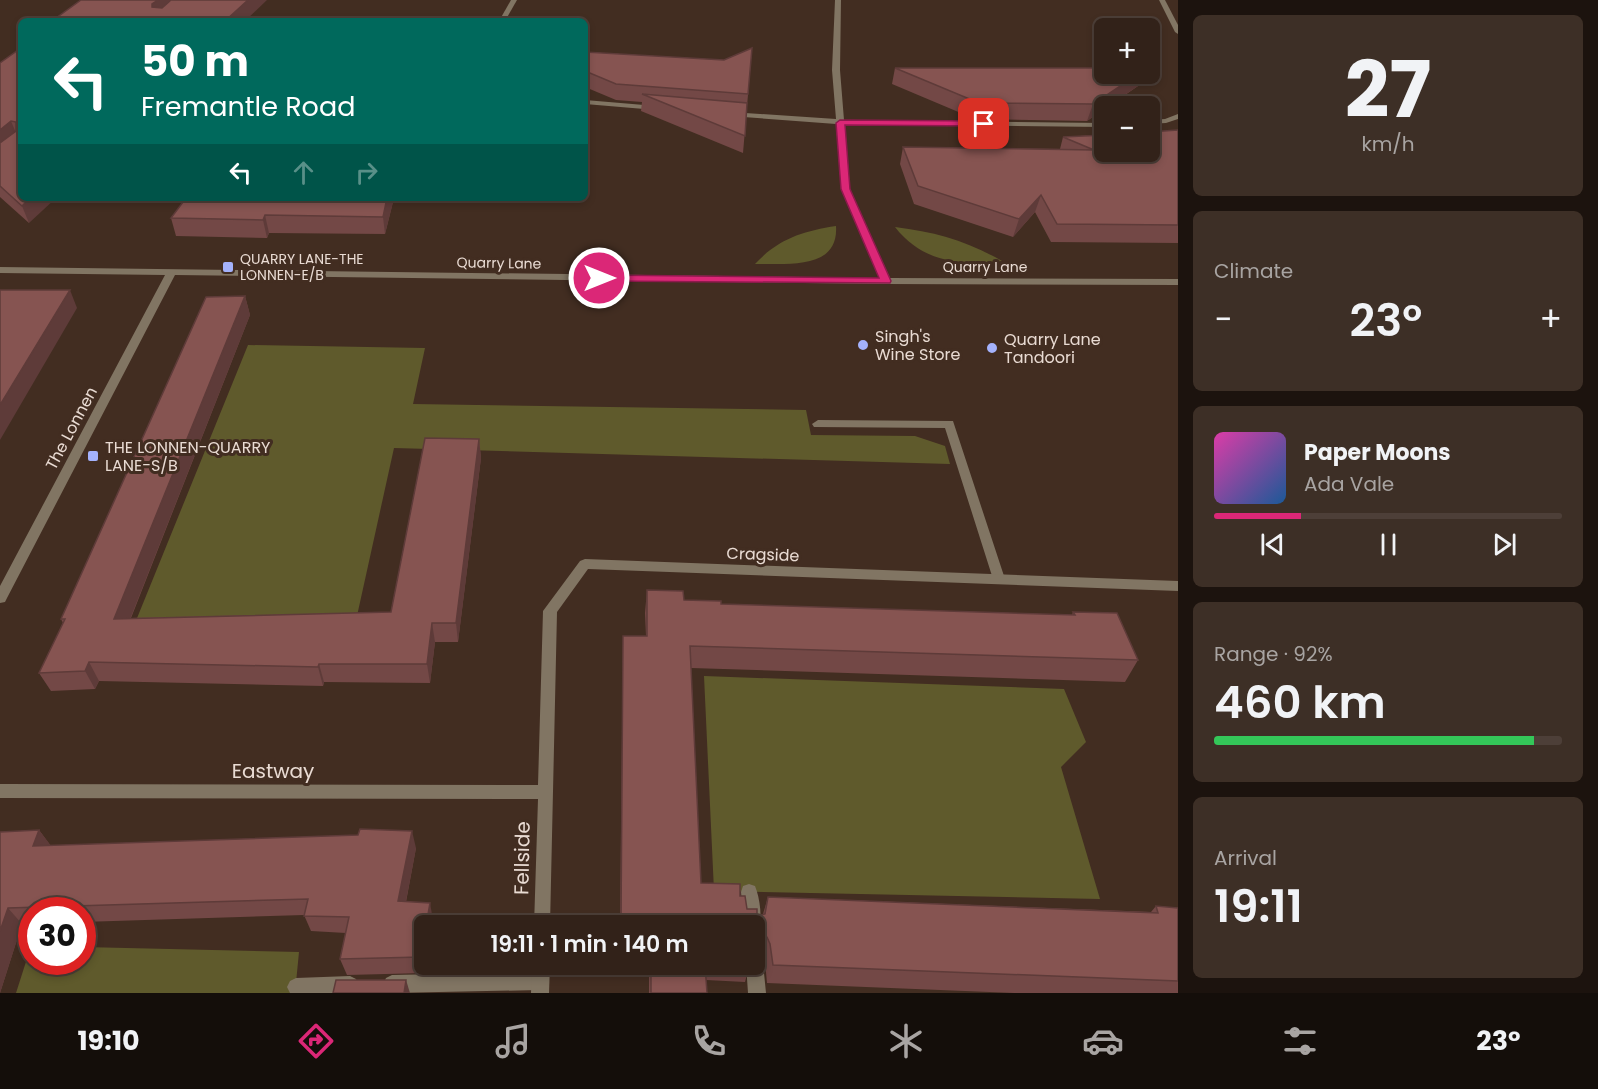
<!DOCTYPE html>
<meta charset="utf-8">
<style>
:root{--surface:#322219;--page:#3d2f26;--text:#f1f3f6;--muted:#a8a4a2;--line:#4d3f38;--accent:#db2777}
body{margin:0;font-family:Poppins,sans-serif;background:var(--page);color:var(--text);height:100vh;display:flex;flex-direction:column;font-size:22px;white-space:nowrap}
*{box-sizing:border-box;margin:0}
p{font-size:20px;color:var(--muted)}
.icon{flex:none;width:33px;height:33px;fill:none;stroke:currentColor;stroke-width:2;stroke-linecap:round;stroke-linejoin:round}
.map{position:relative;flex:1;overflow:hidden}
.side{display:flex;flex-direction:column;gap:15px;padding:15px;background:#1c130e;width:420px}
.side>*{flex:none}
.top-card{position:absolute;left:18px;top:18px;width:570px;height:183px;border-radius:9px;box-shadow:0 3px 9px #0003,0 0 0 2px var(--line);background:#00695c;color:#fff;overflow:hidden}
.fabs{position:absolute;left:1094px;top:18px;display:grid;gap:12px}
.fabs a{display:grid;place-items:center;width:66px;height:66px;border-radius:9px;background:var(--surface);box-shadow:0 3px 9px #0003,0 0 0 2px var(--line);font-size:30px}
.speed{position:absolute;left:18px;top:897px;display:flex;gap:12px;font-size:30px;font-weight:700;text-align:center}
.speed>*{display:grid;place-content:center;width:78px;height:78px;border-radius:50%;background:var(--surface);box-shadow:0 3px 9px #0003,0 0 0 2px var(--line);line-height:1}
.speed .limit{border:9px solid #d22;background:#fff;color:#111}
.pin{position:absolute;display:grid;place-items:center;width:51px;height:51px;color:#fff;margin:-26px;border-radius:12px;box-shadow:0 3px 9px #0006}
.me{position:absolute;width:66px;margin:-33px;rotate:90deg;stroke-linejoin:round;filter:drop-shadow(0 0 4px #0008)}
.turn{display:flex;align-items:center;gap:21px;height:126px;padding:0 24px;font-size:27px}
.turn .icon{width:78px;height:78px;stroke-width:2.5}
.turn b{display:block;font-size:42px;line-height:51px}
.lanes{display:flex;align-items:center;height:57px;padding:0 24px;background:#0003;justify-content:center;gap:30px;direction:ltr}
.lanes .off{opacity:.35}
.big{font-size:45px;font-weight:600;line-height:1.1}
.side .card{flex:1;display:flex;flex-direction:column;justify-content:center;gap:9px;min-width:0;padding:0 21px;border-radius:9px;background:var(--page)}
.side .dial{align-items:center;gap:0}
.dial b{font-size:78px;line-height:1}
.song{display:flex;align-items:center;gap:18px}
.cover{width:72px;height:72px;border-radius:9px;background:linear-gradient(135deg,hsl(320 70% 55%),hsl(210 70% 35%))}
.played{height:6px;border-radius:3px;background:linear-gradient(90deg,var(--accent) 25%,var(--line) 25%)}
.keys{display:flex;justify-content:space-around;direction:ltr}
.heat{display:flex;justify-content:space-between;align-items:center;font-size:33px;direction:ltr}
.charge{height:9px;border-radius:4px;background:linear-gradient(90deg,#34c759 92%,var(--line) 0)}
.trip{position:absolute;left:414px;top:915px;width:351px;height:60px;border-radius:9px;background:var(--surface);box-shadow:0 3px 9px #0003,0 0 0 2px var(--line);font-weight:600;line-height:60px;text-align:center}
.menu{display:flex;height:96px;justify-content:space-around;align-items:center;background:#140e0a;color:var(--muted)}
.menu .icon{width:42px;height:42px}
.menu .selected{color:var(--accent)}
.menu b{font-size:27px;color:var(--text)}
main{display:flex;flex:1;min-height:0}
.map>svg:first-child{display:block}
.green{fill:#5f5a2c}
.lines{fill:none;stroke-linecap:round;stroke-linejoin:round}
.service{fill:#817563;fill-rule:evenodd}
.minor{fill:#817563;fill-rule:evenodd}
.wall{fill:#734846}
.shaded-wall{fill:#5e3b39}
.building{fill:#865451;stroke:#5e3b39;stroke-width:1.5}
.route{fill:#db2777;stroke:#8e194d;stroke-width:1.5}
.poi-dot{fill:#a4b2fc;stroke:#422d21;stroke-width:2}
.labels{text-anchor:middle;stroke-width:6;stroke-linejoin:round;paint-order:stroke}
.far-poi-label{font-size:14px;fill:#e9dbd3;stroke:#422d21;text-anchor:start}
.far-street-label{font-size:14px;fill:#e9dbd3;stroke:#422d21}
.poi-label{font-size:16px;fill:#e9dbd3;stroke:#422d21;text-anchor:start}
.street-label{font-size:16px;fill:#e9dbd3;stroke:#422d21}
.near-street-label{font-size:20px;fill:#e9dbd3;stroke:#422d21}
</style>
<main>
<div class="map">
<svg width="1178" height="993" viewBox="0 0 1178 993">
<rect width="100%" height="100%" fill="#422d21"/>
<!-- green -->
<g class="green">
<path d="M836 226C839 271 786 263 755 264 778 239 803 231 836 226Z"/>
<path d="M895 227C936 232 967 241 1002 261 960 266 922 262 895 227Z"/>
<polygon points="248,345 425,348 413,404 806,410 811,435 915,436 945,446 950,464 394,448 355,625 133,628"/>
<polygon points="704,676 1064,689 1086,742 1061,767 1100,899 714,891"/>
<polygon points="31,946 32,962 82,962 83,947 299,952 295,993 16,993"/>
</g>
<g class="lines">
<!-- service -->
<g class="service">
<polygon points="818,420 953,421 1005,579 1004,582 994,582 993,579 945,428 814,427 812,424"/>
<path d="M749 884 755 886C760 898 763 920 758 932L754 933V926H744L741 892 743 886Z"/>
<polygon points="754,955 760,957 763,963 766,993 748,993 746,964 754,964"/>
<polygon points="540,972 546,975 549,981 546,987 540,990 392,993 386,990 383,984 386,978 392,975"/>
<polygon points="350,976 356,979 359,985 356,991 352,993 290,993 287,987 290,981 296,978"/>
</g>
<!-- minor -->
<g class="minor">
<polygon points="511,0 517,0 505,21 499,21"/>
<polygon points="835,0 841,0 840,70 844,120 1104,123 1104,127 844,124 849,189 890,278 1178,279 1178,285 886,284 175,275 7,598 5,602 0,603 0,586 165,275 0,273 0,267 880,278 841,189 836,124 730,116 726,114 730,112 836,119 832,70"/>
<polygon points="1159,0 1165,0 1178,25 1178,34 1175,32"/>
<polygon points="585,100 656,106 660,108 656,110 585,104"/>
<polygon points="1178,114 1178,119 1166,123 1149,124 1149,120 1165,119"/>
<polygon points="585,559 1178,581 1178,591 588,569 557,612 550,926 534,926 538,799 0,798 0,784 538,785 543,611 580,561"/>
<polygon points="532,964 550,964 549,993 531,993"/>
</g>
</g>
<!-- wall -->
<g class="wall">
<polygon points="21,48 29,223 0,197 0,63"/>
<polygon points="752,48 743,153 641,111 642,102 616,100 585,87 585,52 724,60"/>
<polygon points="895,68 1141,84 1087,121 975,119 892,84"/>
<polygon points="1178,130 1178,243 1051,242 1035,212 1013,237 914,204 900,164 903,147 1060,149 1063,137"/>
<polygon points="394,198 385,234 269,233 267,238 176,236 171,218"/>
<polygon points="245,296 250,315 131,618 391,612 479,439 481,458 458,642 435,642 430,683 324,682 323,686 99,681 95,689 51,691 39,673 63,623 61,619"/>
<polygon points="647,590 684,600 721,604 1072,615 1073,612 1138,660 1125,682 691,668 701,883 740,896 747,909 757,916 763,914 768,897 1151,912 1156,906 1178,908 1178,993 1014,993 767,983 765,962 762,956 754,953 754,926 620,926 623,636 646,636 645,613"/>
<polygon points="39,830 50,845 416,848 406,902 433,920 424,964 426,964 425,973 347,975 340,959 346,933 311,931 304,915 82,922 82,910 32,910 32,924 22,924 0,993 0,832"/>
<polygon points="649,964 750,964 745,982 706,980 707,993 649,993"/>
</g>
<!-- shaded-wall -->
<g class="shaded-wall">
<polygon points="158,0 179,0 157,19 152,7 152,4"/>
<polygon points="248,0 267,0 245,21 225,21"/>
<polygon points="1138,74 1144,74 1141,84 1108,106 1104,106 1104,109 1087,121 1093,104"/>
<polygon points="11,121 18,138 0,153 0,130"/>
<polygon points="1041,195 1035,212 1013,237 1019,219"/>
<polygon points="30,198 56,198 29,223 22,206"/>
<polygon points="387,198 394,198 385,234 383,217"/>
<polygon points="265,215 269,233 267,238 263,220"/>
<polygon points="70,290 77,308 0,440 0,405"/>
<polygon points="245,296 250,315 123,637 114,619"/>
<polygon points="479,439 481,458 458,642 456,623"/>
<polygon points="432,623 435,642 430,683 427,664"/>
<polygon points="89,662 99,681 95,689 85,671"/>
<polygon points="319,664 324,682 323,686 318,667"/>
<polygon points="39,830 52,847 33,846"/>
<polygon points="412,831 416,848 403,917 398,901"/>
<polygon points="430,903 433,920 432,926 426,926"/>
<polygon points="8,908 22,924 0,993 0,931"/>
<polygon points="424,934 424,964 426,964 425,973 421,957"/>
<polygon points="760,934 755,953 754,944 757,936"/>
<polygon points="406,980 410,993 404,993"/>
</g>
<!-- building -->
<g class="building">
<polygon points="81,0 158,0 152,4 152,7 162,8 171,0 248,0 225,21 52,21"/>
<polygon points="21,48 21,198 30,198 22,206 0,186 0,143 16,131 16,122 11,121 0,130 0,63"/>
<polygon points="752,48 748,94 616,84 585,71 585,52 724,60"/>
<polygon points="895,68 1104,68 1104,74 1138,74 1093,104 979,103"/>
<polygon points="642,94 747,103 745,136"/>
<polygon points="1178,130 1178,225 1057,224 1041,195 1019,219 918,186 903,147 1094,150 1063,137 1104,135 1104,152 1149,152 1149,132"/>
<polygon points="186,198 387,198 383,217 265,215 263,220 171,218"/>
<polygon points="0,290 70,290 0,405"/>
<polygon points="245,296 114,619 391,612 425,438 479,439 456,623 432,623 427,664 319,664 318,667 89,662 85,671 39,673 65,619 61,619 206,297"/>
<polygon points="647,590 683,591 684,600 721,601 721,604 1075,615 1073,612 1117,613 1138,660 690,646 701,883 740,884 740,896 745,896 747,909 757,909 757,916 765,914 768,897 1158,913 1156,906 1178,908 1178,981 773,965 770,944 767,937 760,934 757,936 757,943 754,944 754,926 651,926 651,923 621,923 623,636 647,636"/>
<polygon points="360,829 412,831 398,901 430,903 426,926 424,926 424,934 421,957 340,959 349,917 304,916 308,899 8,908 0,931 0,832 39,830 33,846 358,835"/>
<polygon points="651,964 705,964 707,993 651,993"/>
<polygon points="336,980 406,980 404,993 333,993"/>
</g>
<!-- route -->
<polygon class="route" points="840,120 984,121 989,124 984,126 845,125 850,189 891,281 890,283 599,281 594,278 599,275 879,278 841,189 836,123"/>
<!-- markers -->
<g class="poi-dot">
<rect x="222" y="261" width="12" height="12" rx="3"/>
<circle cx="863" cy="345" r="6"/>
<circle cx="992" cy="348" r="6"/>
<rect x="87" y="450" width="12" height="12" rx="3"/>
</g>
<g class="labels">
<!-- far-poi labels -->
<g class="far-poi-label">
<text x="240" y="264">QUARRY LANE-THE<tspan x="240" dy="16">LONNEN-E/B</tspan></text>
</g>
<!-- far-street labels -->
<g class="far-street-label">
<text transform="translate(499 263) rotate(1)" y="5">Quarry Lane</text>
<text x="985" y="272">Quarry Lane</text>
</g>
<!-- poi labels -->
<g class="poi-label">
<text x="875" y="342">Singh's<tspan x="875" dy="18">Wine Store</tspan></text>
<text x="1004" y="345">Quarry Lane<tspan x="1004" dy="18">Tandoori</tspan></text>
<text x="105" y="453">THE LONNEN-QUARRY<tspan x="105" dy="18">LANE-S/B</tspan></text>
</g>
<!-- street labels -->
<g class="street-label">
<text transform="translate(71 428) rotate(-62)" y="6">The Lonnen</text>
<text transform="translate(763 554) rotate(2)" y="6">Cragside</text>
</g>
<!-- near-street labels -->
<g class="near-street-label">
<text x="273" y="778">Eastway</text>
<text transform="translate(522 858) rotate(-89)" y="7">Fellside</text>
</g>
</g>
</svg>
<div class="fabs">
<a>+</a>
<a>−</a>
</div>
<div class="speed"><div class="limit">30</div></div>
<div class="pin" style="left:984px;top:124px;background:#d93025"><svg class="icon" aria-label="arrive" viewBox="0 0 24 24"><path d="M6 21V4h12l-3 4 3 4H6"/></svg></div>
<svg class="me" style="left:599px;top:278px" viewBox="-20 -20 40 40"><circle r="17" fill="#db2777" stroke="#fff" stroke-width="3"/><path d="M0-11L8 9 0 5-8 9z" fill="#fff"/></svg>
<div class="trip">19:11 · 1 min · 140 m</div>
<div class="top-card">
<div class="turn"><svg class="icon" aria-label="left" viewBox="0 0 24 24"><path d="M17 20v-9H6M10 6l-5 5 5 5"/></svg><div><b>50 m</b>Fremantle Road</div></div>
<div class="lanes"><svg class="icon" aria-label="left" viewBox="0 0 24 24"><path d="M17 20v-9H6M10 6l-5 5 5 5"/></svg><svg class="icon off" aria-label="ahead" viewBox="0 0 24 24"><path d="M12 20V5M6 11l6-6 6 6"/></svg><svg class="icon off" aria-label="right" viewBox="0 0 24 24"><path d="M7 20v-9h11M14 6l5 5-5 5"/></svg></div>
</div>
</div>
<section class="side">
<div class="card dial"><b>27</b><p>km/h</p></div>
<div class="card"><p>Climate</p>
<div class="heat"><a>−</a><b class="big">23°</b><a>+</a></div>
</div>
<div class="card">
<div class="song"><i class="cover"></i><div><b>Paper Moons</b><p>Ada Vale</p></div></div>
<div class="played"></div>
<div class="keys"><svg class="icon" aria-label="previous" viewBox="0 0 24 24"><path d="M18 5L8 12l10 7zM5 5v14"/></svg><svg class="icon" aria-label="pause" viewBox="0 0 24 24"><path d="M8 5v14M16 5v14"/></svg><svg class="icon" aria-label="next" viewBox="0 0 24 24"><path d="M6 5l10 7-10 7zM19 5v14"/></svg></div>
</div>
<div class="card"><p>Range · 92%</p><b class="big">460 km</b><div class="charge"></div></div>
<div class="card"><p>Arrival</p><b class="big">19:11</b></div>
</section>
</main>
<nav class="menu">
<b>19:10</b>
<svg class="icon selected" aria-label="directions" viewBox="0 0 24 24"><path d="M12 3l9 9-9 9-9-9zM9 14v-3h6M13 9l2 2-2 2"/></svg>
<svg class="icon" aria-label="music" viewBox="0 0 24 24"><path d="M9 18V5l10-2v13"/><circle cx="6" cy="18" r="3"/><circle cx="16" cy="16" r="3"/></svg>
<svg class="icon" aria-label="phone" viewBox="0 0 24 24"><path d="M5 4h4l2 5-3 2q2 4 5 5l2-3 5 2v4C11 20 4 13 5 4z"/></svg>
<svg class="icon" aria-label="climate" viewBox="0 0 24 24"><path d="M12 3v18M4 7l16 10M4 17L20 7"/></svg>
<svg class="icon" aria-label="car" viewBox="0 0 24 24"><path d="M5 17H2v-5l4-1 3-4h7l3 4 3 1v5h-3M9 17h6M6 11h13"/><circle cx="7" cy="17" r="2"/><circle cx="17" cy="17" r="2"/></svg>
<svg class="icon" aria-label="filters" viewBox="0 0 24 24"><path d="M4 7h16M4 17h16"/><circle cx="9" cy="7" r="2"/><circle cx="15" cy="17" r="2"/></svg>
<b>23°</b>
</nav>
